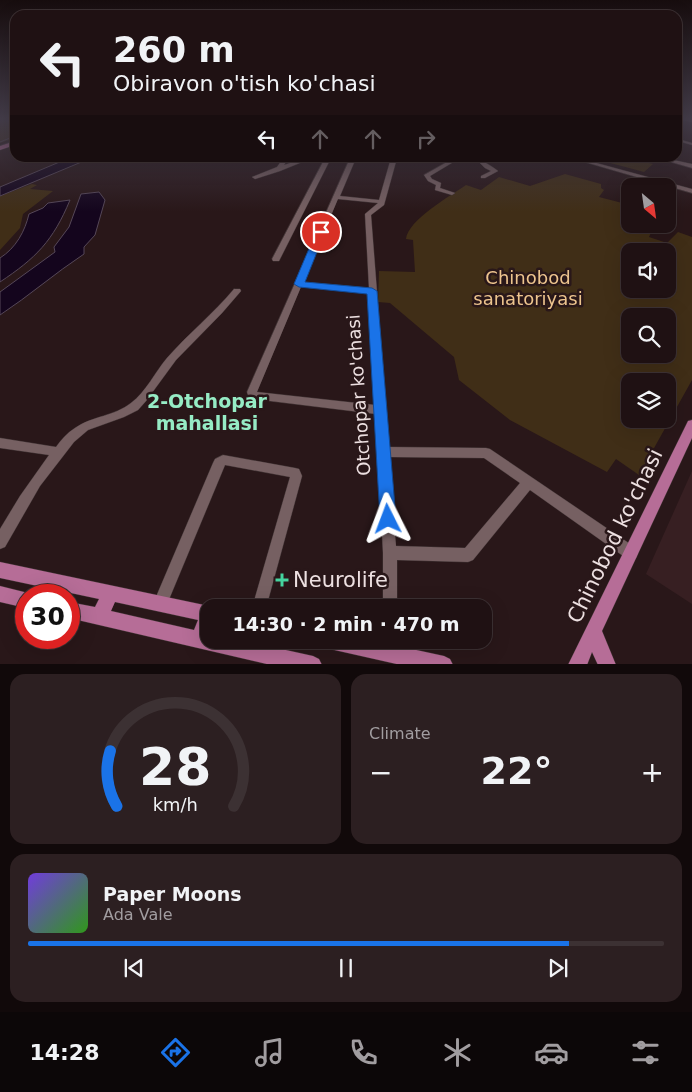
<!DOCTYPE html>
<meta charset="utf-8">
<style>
:root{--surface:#1f1113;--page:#2c1f21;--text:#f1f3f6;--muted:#a19da0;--line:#3c3133;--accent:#1a73e8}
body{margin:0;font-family:"DejaVu Sans",sans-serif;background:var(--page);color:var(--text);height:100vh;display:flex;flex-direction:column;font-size:19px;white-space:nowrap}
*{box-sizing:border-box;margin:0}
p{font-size:16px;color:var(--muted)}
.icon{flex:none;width:28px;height:28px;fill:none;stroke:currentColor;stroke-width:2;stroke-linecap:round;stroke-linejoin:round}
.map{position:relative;height:664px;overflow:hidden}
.side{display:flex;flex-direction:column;gap:10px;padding:10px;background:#11090a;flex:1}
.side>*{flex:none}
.hud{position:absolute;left:10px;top:10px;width:672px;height:152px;border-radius:15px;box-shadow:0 5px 20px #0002,0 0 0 1px var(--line);background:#1f1113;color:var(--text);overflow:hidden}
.needle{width:32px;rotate:151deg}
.controls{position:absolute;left:621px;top:178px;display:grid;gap:10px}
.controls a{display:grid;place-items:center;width:55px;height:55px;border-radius:10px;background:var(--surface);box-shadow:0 5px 20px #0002,0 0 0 1px var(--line);font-size:25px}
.speed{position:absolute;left:15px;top:584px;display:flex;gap:10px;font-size:25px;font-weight:700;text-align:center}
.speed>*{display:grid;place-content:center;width:65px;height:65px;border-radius:50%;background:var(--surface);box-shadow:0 5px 20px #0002,0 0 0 1px var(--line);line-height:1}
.speed .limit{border:8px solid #d22;background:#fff;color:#111}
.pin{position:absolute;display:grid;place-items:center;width:42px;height:42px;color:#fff;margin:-21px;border:2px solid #fff;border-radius:50%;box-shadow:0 1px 5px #0007}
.me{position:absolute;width:55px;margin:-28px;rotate:357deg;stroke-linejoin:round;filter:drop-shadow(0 0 4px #0008)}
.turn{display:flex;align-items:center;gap:18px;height:105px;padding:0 20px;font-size:22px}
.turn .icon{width:65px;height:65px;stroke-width:2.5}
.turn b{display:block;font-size:35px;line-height:42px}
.lanes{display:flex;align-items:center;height:48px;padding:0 20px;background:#0003;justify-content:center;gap:25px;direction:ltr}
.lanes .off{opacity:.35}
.big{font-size:38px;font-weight:800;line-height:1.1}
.side .widget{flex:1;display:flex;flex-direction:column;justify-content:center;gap:8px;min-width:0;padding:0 18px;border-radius:15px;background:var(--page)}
.side .dial{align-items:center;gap:0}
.dial svg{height:130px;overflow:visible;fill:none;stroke:var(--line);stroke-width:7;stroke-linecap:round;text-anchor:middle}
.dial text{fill:var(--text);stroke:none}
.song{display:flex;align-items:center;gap:15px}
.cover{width:60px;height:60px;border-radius:8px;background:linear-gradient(135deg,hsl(260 70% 55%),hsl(110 70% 35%))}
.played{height:5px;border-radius:2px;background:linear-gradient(90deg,var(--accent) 85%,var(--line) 85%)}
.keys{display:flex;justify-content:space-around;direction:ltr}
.heat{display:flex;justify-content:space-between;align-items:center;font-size:28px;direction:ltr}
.side .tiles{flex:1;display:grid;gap:10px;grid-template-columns:1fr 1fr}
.widget:last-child{grid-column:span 2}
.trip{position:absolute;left:200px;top:599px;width:292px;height:50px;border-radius:15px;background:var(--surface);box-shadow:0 5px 20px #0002,0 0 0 1px var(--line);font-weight:800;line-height:50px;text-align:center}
.tabs{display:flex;height:80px;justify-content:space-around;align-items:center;background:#0c0708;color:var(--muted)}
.tabs .icon{width:35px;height:35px}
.tabs .selected{color:var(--accent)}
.tabs b{font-size:22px;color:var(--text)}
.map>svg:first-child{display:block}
.built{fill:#371f22}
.green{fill:#402e17;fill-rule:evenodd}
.water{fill:#14051d;stroke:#554758}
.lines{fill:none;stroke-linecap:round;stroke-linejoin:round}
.stream{stroke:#554758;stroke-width:1}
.minor-casing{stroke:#413435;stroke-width:1}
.major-casing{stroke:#413435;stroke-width:1}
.minor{fill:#766062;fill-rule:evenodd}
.major{fill:#b66d97;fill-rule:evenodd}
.route{fill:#1a73e8;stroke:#114b97}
.poi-dot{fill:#45d49f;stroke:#291719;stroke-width:2}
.labels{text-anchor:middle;stroke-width:5;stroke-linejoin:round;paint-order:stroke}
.park-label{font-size:18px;fill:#edc48e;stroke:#291719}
.street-label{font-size:18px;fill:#ede0e1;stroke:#291719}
.neighbourhood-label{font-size:19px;font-weight:bold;fill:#96ecc5;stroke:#291719}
.near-street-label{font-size:21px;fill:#ede0e1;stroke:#291719}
.near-poi-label{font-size:21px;fill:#ede0e1;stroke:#291719;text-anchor:start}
</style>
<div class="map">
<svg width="692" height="665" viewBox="0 0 692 665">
<rect width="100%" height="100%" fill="#291719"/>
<!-- built -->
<polygon class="built" points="692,471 692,604 646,574"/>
<!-- green -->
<g class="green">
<polygon points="0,119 15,119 15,138 0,143"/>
<polygon points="592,158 627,158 653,164 644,172"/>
<path d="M565 174 601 184V188L604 190 599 197 630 205V224H646L654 226 649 237 667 243 678 232 692 237V380L639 475 616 459 607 472 510 420 459 380 454 357 390 303 378 302 379 271 415 272 413 240 406 239C408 220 450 196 466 185L481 190 499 177 530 186ZM630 251H668V289H630ZM630 316H668V354H630ZM630 381H668V419H630Z"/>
<polygon points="32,184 37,185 30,189 53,191 23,214 20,228 0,250 0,196"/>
</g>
<!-- water -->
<g class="water">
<polygon points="69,158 91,158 0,196 0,187"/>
<path d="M99 192 105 200 95 235 84 247V254C55 273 29 296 0 315V292L55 252 54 247 69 227 81 194Z"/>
<path d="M70 200C53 241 36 258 0 282V258C16 248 25 231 29 214L43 208 48 203Z"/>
</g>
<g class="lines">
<!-- stream -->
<polyline class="stream" points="0,142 15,136"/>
<!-- minor casing -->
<g class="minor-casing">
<g id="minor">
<polygon points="682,119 692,120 692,122 682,120"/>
<polygon points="678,139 692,143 692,145 678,141"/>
<polygon points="289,158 296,158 286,162 284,165 306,158 312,158 280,171 255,179 252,177 277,167 282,160"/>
<polygon points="325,158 331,158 280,259 279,261 273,261 272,259"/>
<path d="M350 158H356L340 196 379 200 391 158H397L384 205 371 215 389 447 486 448 490 449 636 548 638 553 636 558 631 560 626 558 530 490 473 560 468 562 397 560V608H383V553L376 414 253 399 249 398 247 392ZM338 199 378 203 365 214 369 288 303 282ZM301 287 369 293 375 405 257 392ZM389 457 484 458 520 483 465 548 396 546Z"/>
<polygon points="454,158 460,158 430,176 432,179 441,183 440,188 455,193 452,195 435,190 436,185 428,181 424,175"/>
<path d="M464 158C479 158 486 162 498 171L485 178H481V176L491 171 485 168 479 162 464 159Z"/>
<polygon points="509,158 518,158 526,160 523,162"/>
<polygon points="571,158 578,158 692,189 692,193"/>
<polygon points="657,158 664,158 692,164 692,168"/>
<path d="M234 289H240L241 291 222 313 176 360 146 401 138 410 124 417 88 430 74 442 40 486 5 547 0 549V529L20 496 49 455 0 448V438L56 447C61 440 67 433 75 428 92 416 115 416 131 403 146 392 155 372 167 358 188 334 213 314 234 289Z"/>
<polygon points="223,455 295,468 299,469 302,476 266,608 252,608 290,477 225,465 165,609 160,611 155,609 153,604 213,463 215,459"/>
<polygon points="382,640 398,640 397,653 394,658 389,661 384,658 381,653"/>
</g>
</g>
<!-- major casing -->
<g class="major-casing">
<g id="major">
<polygon points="15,141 15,145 0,150 0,146"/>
<polygon points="692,420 692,438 602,631 616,665 598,665 592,652 587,665 568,665 688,421"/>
<path d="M0 562 209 606 214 608H209V640H241L313 656 319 659 322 665H271L69 618V602L95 607 99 599 0 578ZM115 602 198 620 194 630 111 611Z"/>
<polygon points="0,586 32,594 26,595 26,608 0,602"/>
<polygon points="321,640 370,640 444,656 450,659 453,665 401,665 330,649 324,646"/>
</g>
</g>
<!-- minor -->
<use href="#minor" class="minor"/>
<!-- major -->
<use href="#major" class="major"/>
</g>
<!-- sky -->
<linearGradient id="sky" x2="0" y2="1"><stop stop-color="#170d0e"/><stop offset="0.56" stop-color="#433c49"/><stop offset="1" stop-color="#433c49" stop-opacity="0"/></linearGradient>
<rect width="692" height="212" fill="url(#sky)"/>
<!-- route -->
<polygon class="route" points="321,229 325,232 305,282 372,288 377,291 396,519 394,525 388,527 382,525 380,519 367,294 299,287 294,284 316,232"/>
<!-- markers -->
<path class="poi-dot" d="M279.5 572.5h5v5h5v5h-5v5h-5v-5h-5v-5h5z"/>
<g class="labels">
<!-- park labels -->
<g class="park-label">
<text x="528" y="284">Chinobod<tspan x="528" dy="21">sanatoriyasi</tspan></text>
</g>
<!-- street labels -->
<g class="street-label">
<text transform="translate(359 395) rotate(-94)" y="6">Otchopar ko'chasi</text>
</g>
<!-- neighbourhood labels -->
<g class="neighbourhood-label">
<text x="207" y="408">2-Otchopar<tspan x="207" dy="22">mahallasi</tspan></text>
</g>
<!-- near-street labels -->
<g class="near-street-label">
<text transform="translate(615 536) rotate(-64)" y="7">Chinobod ko'chasi</text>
</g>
<!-- near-poi labels -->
<g class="near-poi-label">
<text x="293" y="587">Neurolife</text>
</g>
</g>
</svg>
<div class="controls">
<a><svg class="needle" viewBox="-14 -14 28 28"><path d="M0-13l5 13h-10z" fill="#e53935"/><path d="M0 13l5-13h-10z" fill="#a19da0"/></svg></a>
<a><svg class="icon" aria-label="sound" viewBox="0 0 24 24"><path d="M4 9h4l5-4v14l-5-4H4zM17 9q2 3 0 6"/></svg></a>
<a><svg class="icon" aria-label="search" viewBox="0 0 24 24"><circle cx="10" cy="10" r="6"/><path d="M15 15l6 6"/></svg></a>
<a><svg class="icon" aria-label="layers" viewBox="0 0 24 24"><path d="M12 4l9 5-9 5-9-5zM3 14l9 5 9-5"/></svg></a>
</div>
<div class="speed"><div class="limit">30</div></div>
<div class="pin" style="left:321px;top:232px;background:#d93025"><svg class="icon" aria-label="arrive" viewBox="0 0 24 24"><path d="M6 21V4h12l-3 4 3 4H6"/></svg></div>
<svg class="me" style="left:388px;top:519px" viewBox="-20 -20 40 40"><path d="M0-17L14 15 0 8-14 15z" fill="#1a73e8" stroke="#fff" stroke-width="4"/></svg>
<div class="trip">14:30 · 2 min · 470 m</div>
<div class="hud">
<div class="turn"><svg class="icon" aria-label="left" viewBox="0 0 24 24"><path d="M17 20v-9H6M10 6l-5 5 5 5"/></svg><div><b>260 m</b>Obiravon o'tish ko'chasi</div></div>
<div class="lanes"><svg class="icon" aria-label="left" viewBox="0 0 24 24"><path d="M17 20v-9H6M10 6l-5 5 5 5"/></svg><svg class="icon off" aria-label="ahead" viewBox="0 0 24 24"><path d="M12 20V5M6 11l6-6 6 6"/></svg><svg class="icon off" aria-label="ahead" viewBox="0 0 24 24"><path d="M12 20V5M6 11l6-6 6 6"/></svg><svg class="icon off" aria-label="right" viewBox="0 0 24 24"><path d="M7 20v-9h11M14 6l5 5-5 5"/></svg></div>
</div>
</div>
<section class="side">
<div class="tiles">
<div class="widget dial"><svg viewBox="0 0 100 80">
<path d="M14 69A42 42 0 1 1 86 69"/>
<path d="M14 69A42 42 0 0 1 10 35" stroke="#1a73e8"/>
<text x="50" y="56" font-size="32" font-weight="700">28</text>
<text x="50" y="72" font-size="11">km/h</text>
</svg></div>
<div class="widget"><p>Climate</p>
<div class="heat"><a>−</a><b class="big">22°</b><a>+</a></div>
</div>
<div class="widget">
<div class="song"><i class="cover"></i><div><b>Paper Moons</b><p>Ada Vale</p></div></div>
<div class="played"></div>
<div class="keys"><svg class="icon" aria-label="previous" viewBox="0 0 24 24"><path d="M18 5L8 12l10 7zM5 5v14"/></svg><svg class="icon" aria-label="pause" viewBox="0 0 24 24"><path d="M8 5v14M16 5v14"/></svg><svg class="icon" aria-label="next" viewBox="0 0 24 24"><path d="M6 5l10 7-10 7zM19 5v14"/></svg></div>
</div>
</div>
</section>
<nav class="tabs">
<b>14:28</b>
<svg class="icon selected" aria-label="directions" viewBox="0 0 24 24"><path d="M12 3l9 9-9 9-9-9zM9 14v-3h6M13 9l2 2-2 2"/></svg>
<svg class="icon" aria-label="music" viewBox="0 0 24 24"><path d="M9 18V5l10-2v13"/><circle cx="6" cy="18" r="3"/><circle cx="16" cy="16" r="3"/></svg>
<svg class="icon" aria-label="phone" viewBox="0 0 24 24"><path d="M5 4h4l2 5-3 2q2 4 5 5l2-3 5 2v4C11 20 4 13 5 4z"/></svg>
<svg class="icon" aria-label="climate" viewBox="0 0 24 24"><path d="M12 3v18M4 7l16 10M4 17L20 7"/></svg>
<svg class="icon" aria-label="car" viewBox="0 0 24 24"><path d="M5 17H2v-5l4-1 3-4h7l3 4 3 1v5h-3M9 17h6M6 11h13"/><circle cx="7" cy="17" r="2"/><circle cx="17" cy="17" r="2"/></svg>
<svg class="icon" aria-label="filters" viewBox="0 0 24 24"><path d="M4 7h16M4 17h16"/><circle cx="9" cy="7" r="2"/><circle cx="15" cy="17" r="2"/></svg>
</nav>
